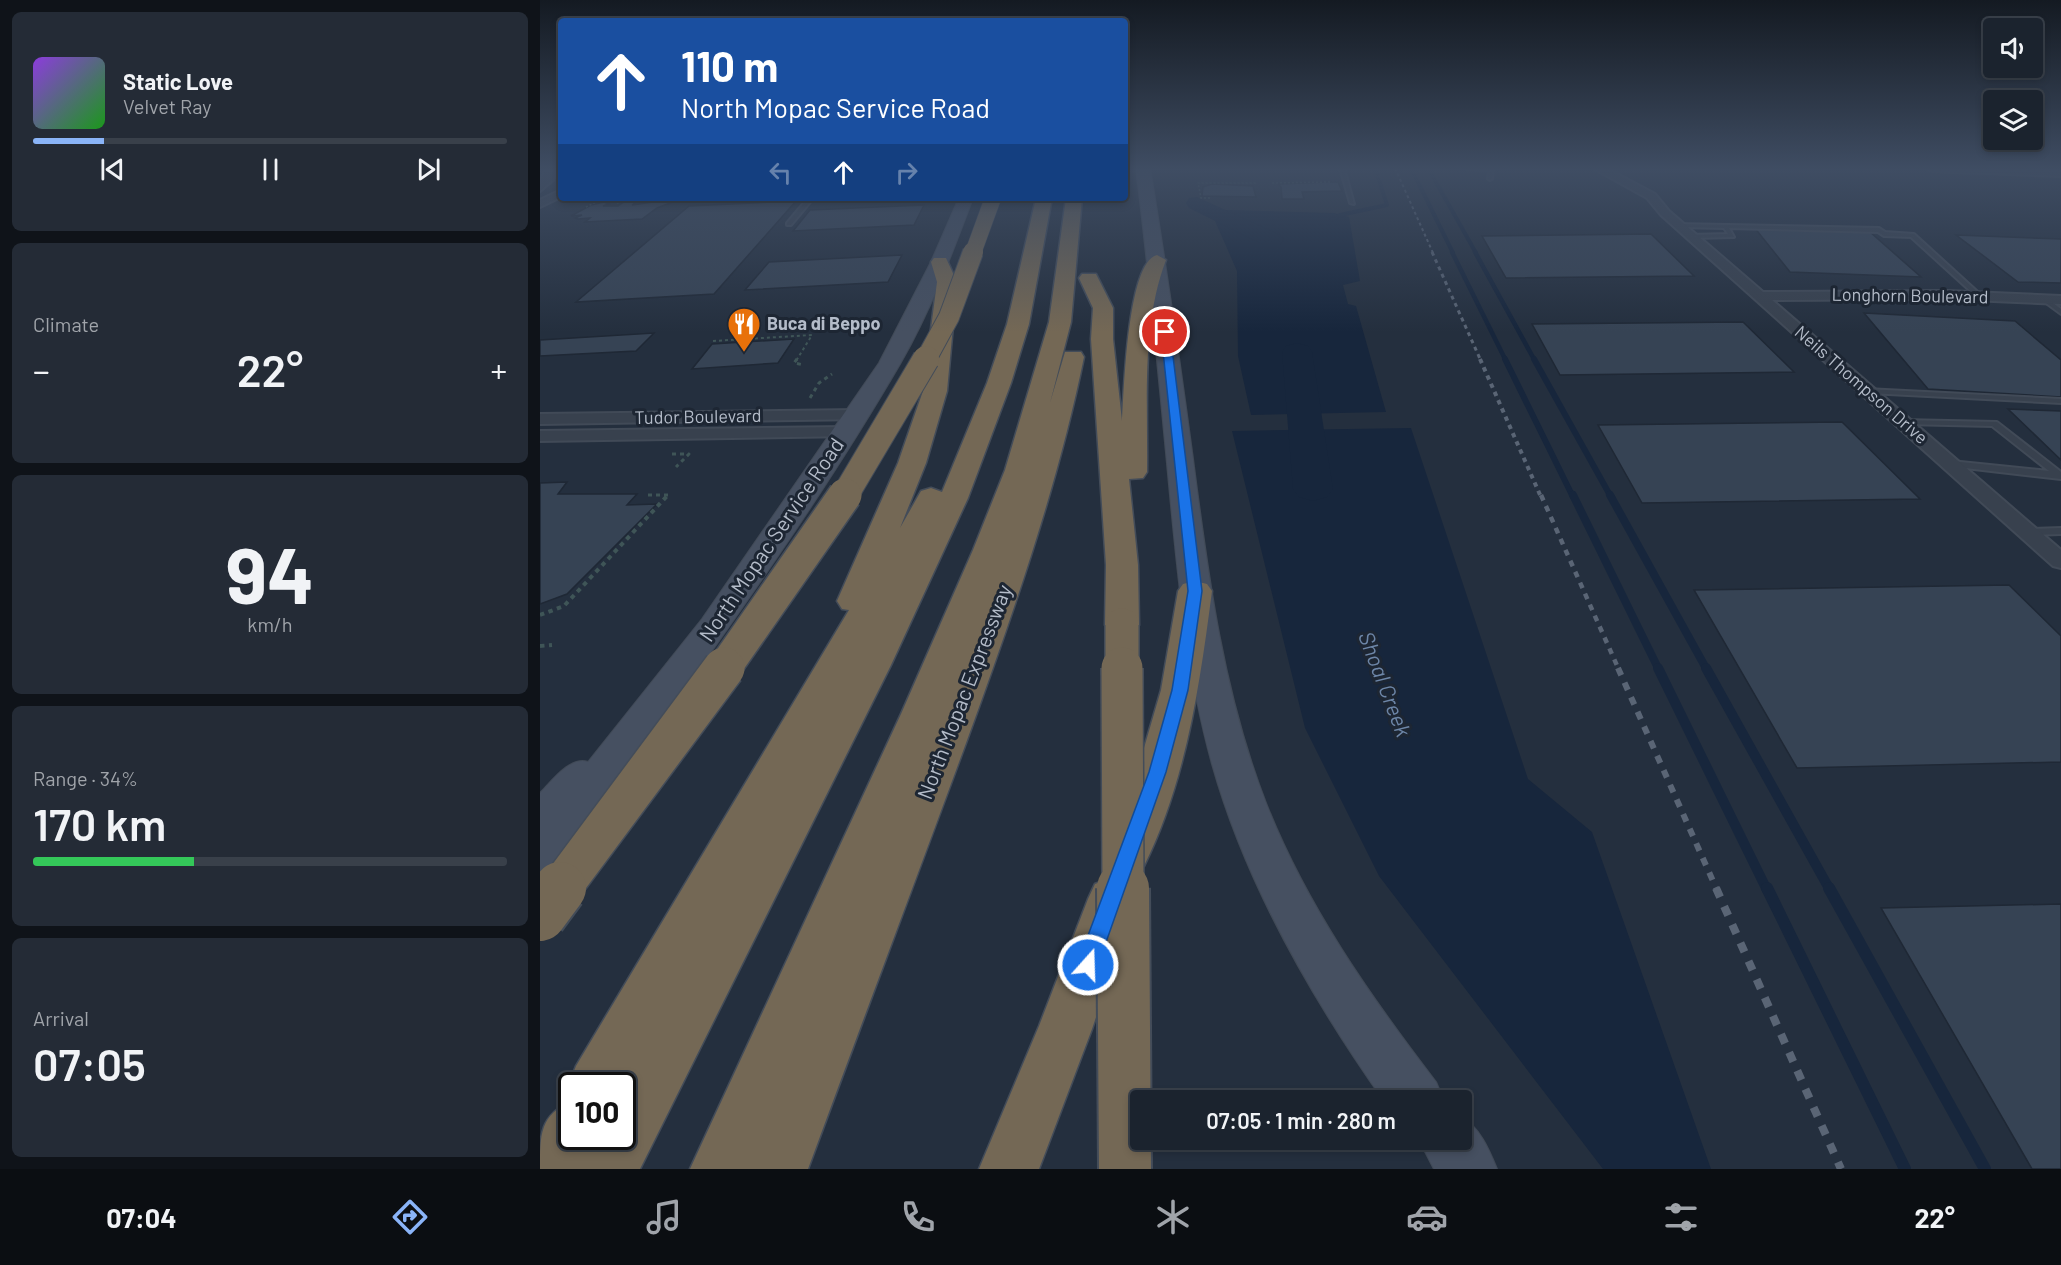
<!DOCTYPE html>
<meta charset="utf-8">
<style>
:root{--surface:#1b232e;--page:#242b36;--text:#f1f3f6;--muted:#a0a4aa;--line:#39404a;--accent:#8ab4f8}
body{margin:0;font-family:Barlow,sans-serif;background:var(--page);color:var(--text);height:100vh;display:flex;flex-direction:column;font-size:22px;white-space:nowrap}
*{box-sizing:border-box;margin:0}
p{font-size:20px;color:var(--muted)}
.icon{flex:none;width:33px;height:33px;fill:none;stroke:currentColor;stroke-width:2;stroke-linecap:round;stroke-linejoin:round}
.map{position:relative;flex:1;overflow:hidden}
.panel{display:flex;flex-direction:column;gap:12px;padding:12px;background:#0f1319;width:540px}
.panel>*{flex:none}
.hud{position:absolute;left:18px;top:18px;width:570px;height:183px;border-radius:6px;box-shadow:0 3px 9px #0003,0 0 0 2px var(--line);background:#1a4fa0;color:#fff;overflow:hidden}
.tools{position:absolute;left:1443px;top:18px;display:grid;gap:12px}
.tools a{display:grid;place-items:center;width:60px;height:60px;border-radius:6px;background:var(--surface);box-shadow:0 3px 9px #0003,0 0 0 2px var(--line);font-size:30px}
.speed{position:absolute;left:18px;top:1072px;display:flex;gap:12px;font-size:30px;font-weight:700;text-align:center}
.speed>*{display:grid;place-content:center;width:78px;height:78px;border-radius:50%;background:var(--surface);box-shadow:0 3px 9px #0003,0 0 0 2px var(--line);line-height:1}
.speed .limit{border:3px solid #111;border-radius:9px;background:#fff;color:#111}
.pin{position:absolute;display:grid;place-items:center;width:51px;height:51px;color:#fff;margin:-26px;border:3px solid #fff;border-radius:50%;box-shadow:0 2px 6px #0007}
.me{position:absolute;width:66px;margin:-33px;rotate:20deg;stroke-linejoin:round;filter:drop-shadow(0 0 4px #0008)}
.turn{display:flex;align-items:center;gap:21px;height:126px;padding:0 24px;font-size:27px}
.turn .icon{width:78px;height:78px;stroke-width:2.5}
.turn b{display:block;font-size:42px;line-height:51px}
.lanes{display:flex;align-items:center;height:57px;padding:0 24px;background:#0003;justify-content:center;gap:30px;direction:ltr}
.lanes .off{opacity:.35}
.big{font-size:45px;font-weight:600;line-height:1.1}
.panel .tile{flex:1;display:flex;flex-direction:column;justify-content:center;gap:9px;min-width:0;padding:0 21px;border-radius:9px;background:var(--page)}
.panel .dial{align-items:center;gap:0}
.dial b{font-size:78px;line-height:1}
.song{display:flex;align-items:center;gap:18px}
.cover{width:72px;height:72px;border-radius:9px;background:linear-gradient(135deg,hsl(270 70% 55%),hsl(120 70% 35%))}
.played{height:6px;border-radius:3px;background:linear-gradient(90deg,var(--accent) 15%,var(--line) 15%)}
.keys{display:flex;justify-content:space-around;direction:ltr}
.heat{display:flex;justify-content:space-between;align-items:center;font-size:33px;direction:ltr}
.charge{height:9px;border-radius:4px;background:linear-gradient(90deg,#34c759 34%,var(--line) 0)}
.trip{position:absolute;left:590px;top:1090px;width:342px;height:60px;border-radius:6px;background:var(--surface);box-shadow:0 3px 9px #0003,0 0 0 2px var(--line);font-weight:600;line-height:60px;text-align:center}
.dock{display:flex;height:96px;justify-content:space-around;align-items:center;background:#0b0e12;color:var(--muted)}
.dock .icon{width:42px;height:42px}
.dock .on{color:var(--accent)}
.dock b{font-size:27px;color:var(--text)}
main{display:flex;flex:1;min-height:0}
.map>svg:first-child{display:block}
.water{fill:#17263c}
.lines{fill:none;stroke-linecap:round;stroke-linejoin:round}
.stream-far5{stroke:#17263c;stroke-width:4}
.stream-far4{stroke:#17263c;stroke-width:4.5}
.stream-far3{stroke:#17263c;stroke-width:6}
.stream-far2{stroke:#17263c;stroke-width:8}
.stream-far1{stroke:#17263c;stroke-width:10}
.stream{stroke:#17263c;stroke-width:12}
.river{fill:#17263c;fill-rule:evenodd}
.building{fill:#364354;stroke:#1f2835;stroke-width:1.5}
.service-casing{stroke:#414a57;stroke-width:4}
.minor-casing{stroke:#414a57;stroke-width:4}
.secondary-casing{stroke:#414a57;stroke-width:2}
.motorway-casing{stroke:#434c59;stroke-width:3}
.path-far3{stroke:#3f5557;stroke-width:1.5;stroke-dasharray:2 2;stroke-linecap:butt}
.path-far2{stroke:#3f5557;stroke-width:2;stroke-dasharray:3 3;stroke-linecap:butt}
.path-far1{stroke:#3f5557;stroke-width:3;stroke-dasharray:4 4;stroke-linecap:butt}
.path{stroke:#3f5557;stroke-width:4;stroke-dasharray:4.5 4.5;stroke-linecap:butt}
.service{fill:#38414e;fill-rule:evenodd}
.minor{fill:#38414e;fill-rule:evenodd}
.secondary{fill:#465061;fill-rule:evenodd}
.motorway{fill:#746855;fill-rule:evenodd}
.rail-far5{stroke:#5a6575;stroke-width:2;stroke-dasharray:3 3;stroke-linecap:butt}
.rail-far4{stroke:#5a6575;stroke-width:3;stroke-dasharray:4 4;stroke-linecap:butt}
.rail-far3{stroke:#5a6575;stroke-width:4;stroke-dasharray:4.5 4.5;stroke-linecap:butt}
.rail-far2{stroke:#5a6575;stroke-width:4.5;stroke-dasharray:6 6;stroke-linecap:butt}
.rail-far1{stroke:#5a6575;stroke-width:6;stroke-dasharray:8 8;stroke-linecap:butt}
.rail{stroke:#5a6575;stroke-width:8;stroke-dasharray:10 10;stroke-linecap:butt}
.motorway-bridge-far5-casing{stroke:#434c59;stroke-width:17;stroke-linecap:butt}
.motorway-bridge-far4-casing{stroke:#434c59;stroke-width:22;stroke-linecap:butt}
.motorway-bridge-far3-casing{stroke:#434c59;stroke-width:28;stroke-linecap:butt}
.motorway-bridge-far2-casing{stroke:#434c59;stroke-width:36;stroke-linecap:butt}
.motorway-bridge-far1-casing{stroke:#434c59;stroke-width:44;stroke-linecap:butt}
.motorway-bridge-casing{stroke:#434c59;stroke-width:56;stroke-linecap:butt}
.motorway-bridge-far5{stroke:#746855;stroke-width:16}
.motorway-bridge-far4{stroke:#746855;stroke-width:20}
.motorway-bridge-far3{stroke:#746855;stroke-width:26}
.motorway-bridge-far2{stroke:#746855;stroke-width:33}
.motorway-bridge-far1{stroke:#746855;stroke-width:41}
.motorway-bridge{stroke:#746855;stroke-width:52}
.route{fill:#1a73e8;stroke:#114b97;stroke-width:1.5}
.labels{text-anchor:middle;stroke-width:6;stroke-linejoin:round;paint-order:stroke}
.far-street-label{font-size:18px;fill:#b4bcc9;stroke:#1d2633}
.far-poi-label{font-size:18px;font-weight:bold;fill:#b4bcc9;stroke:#1d2633;text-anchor:start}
.street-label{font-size:21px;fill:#b4bcc9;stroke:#1d2633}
.water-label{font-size:22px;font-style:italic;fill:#6d86a8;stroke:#1d2633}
</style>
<main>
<section class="panel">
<div class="tile">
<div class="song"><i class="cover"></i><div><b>Static Love</b><p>Velvet Ray</p></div></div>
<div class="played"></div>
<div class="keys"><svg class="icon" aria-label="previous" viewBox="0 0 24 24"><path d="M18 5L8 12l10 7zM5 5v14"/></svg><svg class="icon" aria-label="pause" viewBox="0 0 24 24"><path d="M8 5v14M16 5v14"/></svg><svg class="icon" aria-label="next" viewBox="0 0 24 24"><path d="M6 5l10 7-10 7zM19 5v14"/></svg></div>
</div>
<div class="tile"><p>Climate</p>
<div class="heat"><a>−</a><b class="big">22°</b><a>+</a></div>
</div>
<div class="tile dial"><b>94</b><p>km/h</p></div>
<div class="tile"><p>Range · 34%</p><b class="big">170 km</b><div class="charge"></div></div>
<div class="tile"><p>Arrival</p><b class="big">07:05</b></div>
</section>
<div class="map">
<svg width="1521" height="1169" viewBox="0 0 1521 1169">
<rect width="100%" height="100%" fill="#242f3e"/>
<!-- water -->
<g class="water">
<polygon points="687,210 794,213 809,217 820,281 803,285 808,304 816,306 846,412 711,415 698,356 697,271 672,214"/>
<polygon points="871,428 988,779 1052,832 1171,1169 1063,1169 839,876 765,728 692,431"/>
</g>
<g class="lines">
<!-- stream-far5 -->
<g class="stream-far5">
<polyline points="871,168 913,253"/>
<polyline points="888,168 936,253"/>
<polyline points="791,220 800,215 847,205 835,168"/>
</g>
<!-- stream-far4 -->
<g class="stream-far4">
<polyline points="912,252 966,361"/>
<polyline points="935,252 995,361"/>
</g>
<!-- stream-far3 -->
<g class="stream-far3">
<polyline points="965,359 1033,497"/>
<polyline points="994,359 1071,497"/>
</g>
<!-- stream-far2 -->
<g class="stream-far2">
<polyline points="1033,495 1119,670"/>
<polyline points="1070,495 1167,670"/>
</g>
<!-- stream-far1 -->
<g class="stream-far1">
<polyline points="1118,668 1227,890"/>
<polyline points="1166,668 1290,890"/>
</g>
<!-- stream -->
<g class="stream">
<polyline points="1227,888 1365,1169"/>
<polyline points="1289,888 1445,1169"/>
</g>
<!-- river -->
<g class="river">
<polygon points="657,197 740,235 744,240 740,245 724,245 649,208 646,203 649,198"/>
<polygon points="757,343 768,346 772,352 793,489 787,497 773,501 759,497 753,489 742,352 746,346"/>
</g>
</g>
<!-- building -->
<g class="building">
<polygon points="789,182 798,182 802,191 762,192 764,199 742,199 741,187 738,184"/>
<polygon points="672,184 713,186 716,197 662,196 663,187"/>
<polygon points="88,199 101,199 92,205 113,202 133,202 117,208 102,219 45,222 50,218 38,219 35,218 42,215 31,216 51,205 64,202 69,204 63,206 78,206"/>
<polygon points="256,201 174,294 36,302 149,206"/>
<polygon points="384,205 374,225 253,231 270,210"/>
<polygon points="1214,227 1330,232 1381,277 1250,272"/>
<polygon points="1111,234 1154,276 966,278 942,236"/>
<polygon points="1416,235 1521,239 1521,283 1478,282"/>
<polygon points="362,255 348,282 205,290 229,262"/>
<polygon points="1324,313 1475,321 1521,360 1521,397 1388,389"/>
<polygon points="1203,322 1254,372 1020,375 992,324"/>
<polygon points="114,333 96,351 0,356 0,340"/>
<polygon points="254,339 238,363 152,369 172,344"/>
<polygon points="1468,409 1521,411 1521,460"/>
<polygon points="1302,422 1380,499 1102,503 1058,425"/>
<polygon points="27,482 18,494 97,494 87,505 117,504 27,594 0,604 0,483"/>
<polygon points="1469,585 1521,636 1521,762 1257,768 1154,590"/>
<polygon points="1521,904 1521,1169 1492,1169 1341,908"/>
</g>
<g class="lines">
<!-- service casing -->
<g class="service-casing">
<g id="service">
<polygon points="800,168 804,168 814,204 810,203"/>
<polygon points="923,168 953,169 952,179 950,180 948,179 949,171"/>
<polygon points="268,198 296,199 298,200 296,201 271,201 251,225 247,225 247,223"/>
<polygon points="1136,224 1339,228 1345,232 1374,234 1442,296 1437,297 1371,237 1344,236 1338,232 1189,228 1194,237 1151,238 1149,237 1149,235 1188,234 1184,228 1138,227"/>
<polygon points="1502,298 1506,298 1521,309 1521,314 1502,300"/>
<polygon points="1326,389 1521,399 1521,403 1329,393 1326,393"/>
<polygon points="1361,420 1457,422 1521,472 1521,479 1408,466 1408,462 1411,461 1509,471 1452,426 1364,424 1360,422"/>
<polygon points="1521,528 1521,534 1488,535 1483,532 1488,529"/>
</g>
</g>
<!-- minor casing -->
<g class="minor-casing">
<g id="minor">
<polygon points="6,168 16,168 13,180 0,191 0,182"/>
<polygon points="1053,168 1066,168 1115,194 1129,211 1223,292 1407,291 1521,296 1521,304 1407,299 1232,300 1521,550 1521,568 1513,566 1121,215 1107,198"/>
<polygon points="1387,168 1521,170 1521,176 1392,171"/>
<polygon points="21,190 21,197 0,207 0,200"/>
<polygon points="317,410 326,415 323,419 0,424 0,414"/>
<polygon points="305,427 314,432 311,436 0,441 0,431"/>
</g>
</g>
<!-- secondary casing -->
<g class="secondary-casing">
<g id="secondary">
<path d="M596 168H610C626 265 640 362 653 459 668 575 683 693 726 803 766 905 830 996 896 1082L904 1101H844C774 1002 705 882 672 764 644 663 636 557 626 453 617 358 608 263 596 168Z"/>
<path d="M419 198H433C412 254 390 312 360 364 257 541 132 704 15 872L0 877V793C12 781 30 756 48 762L162 619 339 363 391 262Z"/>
<path d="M921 1118C939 1125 950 1152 957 1169H894L879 1140H921Z"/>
</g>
</g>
<!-- motorway casing -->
<g class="motorway-casing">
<g id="motorway">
<path d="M496 198H512L489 324 471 383 428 498 351 665 100 1169H0C0 1133 0 1116 32 1100V1137H82V1086H32V1094L28 1086 36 1066 309 610 302 609 297 601 358 463 383 391 397 282 391 262 394 258H406L417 282 407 391 386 463 360 528 381 491 391 488 402 492 447 383 467 324Z"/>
<path d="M526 198H542L531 322 510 403 525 352H541L544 357C517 489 472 616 426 743 374 885 320 1027 268 1169H150L361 714 433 550 465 470 509 322Z"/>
<path d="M617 255 626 260C601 326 608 402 607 472L603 478 589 479 598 565 599 625 594 633 582 636 570 633 565 625 566 565 551 339 553 308 539 278 542 274H556L573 308V339L582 421C584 393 587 262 617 255Z"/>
<path d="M655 581 667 584 672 591C660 684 646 781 604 866L588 872 572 866 565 853 597 772 621 690 638 591 643 584Z"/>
<polygon points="572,878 589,884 596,899 552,1029 499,1169 439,1169 499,1026 548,899 555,884"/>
</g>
</g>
<!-- path-far3 -->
<g class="path-far3">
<polyline points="732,183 791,182"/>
<polyline points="78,198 74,200 80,205"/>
<polyline points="670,198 661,198 658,183 717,183"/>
<polyline points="46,207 56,202 74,200"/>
</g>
<!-- path-far2 -->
<polyline class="path-far2" points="173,341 272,335 256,361"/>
<!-- path-far1 -->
<g class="path-far1">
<polyline points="257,359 254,363 264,365"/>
<polyline points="270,398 279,383 292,374"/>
<polyline points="132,454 149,454 136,467"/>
<polyline points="108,495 128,495 126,497"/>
</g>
<!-- path -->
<g class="path">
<polyline points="0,615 24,606 128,495"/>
<polyline points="0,646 12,645"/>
</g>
<!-- service -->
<use href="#service" class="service"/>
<!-- minor -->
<use href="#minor" class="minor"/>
<!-- secondary -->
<use href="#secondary" class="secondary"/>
<!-- motorway -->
<use href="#motorway" class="motorway"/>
<!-- rail-far5 -->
<polyline class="rail-far5" points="855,168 893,253"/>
<!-- rail-far4 -->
<polyline class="rail-far4" points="892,252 941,361"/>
<!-- rail-far3 -->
<polyline class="rail-far3" points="940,359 1001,497"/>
<!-- rail-far2 -->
<polyline class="rail-far2" points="1001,495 1079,670"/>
<!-- rail-far1 -->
<polyline class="rail-far1" points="1078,668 1177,890"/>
<!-- rail -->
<polyline class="rail" points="1176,888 1301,1169"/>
<!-- motorway-bridge-far5 casing -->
<g class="motorway-bridge-far5-casing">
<polyline id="motorway-bridge-far5" points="433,253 453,198"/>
</g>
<!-- motorway-bridge-far4 casing -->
<g class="motorway-bridge-far4-casing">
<polyline id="motorway-bridge-far4" points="385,361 409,317 433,252"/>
</g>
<!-- motorway-bridge-far3 casing -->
<g class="motorway-bridge-far3-casing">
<polyline id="motorway-bridge-far3" points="304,497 386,359"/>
</g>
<!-- motorway-bridge-far2 casing -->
<g class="motorway-bridge-far2-casing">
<g id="motorway-bridge-far2">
<polyline points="582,625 582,670"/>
<polyline points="183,670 305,495"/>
</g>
</g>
<!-- motorway-bridge-far1 casing -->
<g class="motorway-bridge-far1-casing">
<g id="motorway-bridge-far1">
<polyline points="582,668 583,890"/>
<polyline points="19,890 184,668"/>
</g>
</g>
<!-- motorway-bridge casing -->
<g class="motorway-bridge-casing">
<g id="motorway-bridge">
<polyline points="583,888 585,1169"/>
<polyline points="0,915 20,888"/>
</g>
</g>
<!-- motorway-bridge-far5 -->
<use href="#motorway-bridge-far5" class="motorway-bridge-far5"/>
<!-- motorway-bridge-far4 -->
<use href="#motorway-bridge-far4" class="motorway-bridge-far4"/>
<!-- motorway-bridge-far3 -->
<use href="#motorway-bridge-far3" class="motorway-bridge-far3"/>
<!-- motorway-bridge-far2 -->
<use href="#motorway-bridge-far2" class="motorway-bridge-far2"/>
<!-- motorway-bridge-far1 -->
<use href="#motorway-bridge-far1" class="motorway-bridge-far1"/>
<!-- motorway-bridge -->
<use href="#motorway-bridge" class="motorway-bridge"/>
</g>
<!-- sky -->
<linearGradient id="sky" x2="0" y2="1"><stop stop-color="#141a22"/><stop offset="0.51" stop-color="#3f4d63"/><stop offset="1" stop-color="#3f4d63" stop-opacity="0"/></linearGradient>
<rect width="1521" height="332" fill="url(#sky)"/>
<!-- route -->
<polygon class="route" points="625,329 630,332 662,591 648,690 626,772 558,965 555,972 548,975 540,972 537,965 609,772 632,690 648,591 621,332"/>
<!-- icons -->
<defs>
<g id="restaurant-pin" transform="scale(1.725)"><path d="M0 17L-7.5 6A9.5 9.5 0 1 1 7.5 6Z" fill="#e8710a" stroke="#1d2633"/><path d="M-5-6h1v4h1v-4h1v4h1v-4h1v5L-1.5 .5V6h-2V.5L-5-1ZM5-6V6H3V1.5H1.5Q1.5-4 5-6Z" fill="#fff"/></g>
</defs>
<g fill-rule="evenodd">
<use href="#restaurant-pin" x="204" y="324"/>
</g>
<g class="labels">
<!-- far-street labels -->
<g class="far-street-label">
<text transform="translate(1370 296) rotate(1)" y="6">Longhorn Boulevard</text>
<text transform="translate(1321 385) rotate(41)" y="6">Neils Thompson Drive</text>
<text transform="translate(158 417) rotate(-1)" y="6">Tudor Boulevard</text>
</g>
<!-- far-poi labels -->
<g class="far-poi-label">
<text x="227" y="330">Buca di Beppo</text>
</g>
<!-- street labels -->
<g class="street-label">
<text transform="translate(232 540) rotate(-56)" y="7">North Mopac Service Road</text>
<text transform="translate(425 692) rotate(-69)" y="7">North Mopac Expressway</text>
</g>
<!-- water labels -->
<g class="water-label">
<text transform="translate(845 684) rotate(69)" y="8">Shoal Creek</text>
</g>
</g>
</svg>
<div class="tools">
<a><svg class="icon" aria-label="sound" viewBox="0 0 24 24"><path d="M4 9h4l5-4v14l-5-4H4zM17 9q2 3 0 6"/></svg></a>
<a><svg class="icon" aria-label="layers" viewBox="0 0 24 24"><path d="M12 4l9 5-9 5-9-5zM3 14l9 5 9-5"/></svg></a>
</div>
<div class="speed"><div class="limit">100</div></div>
<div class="pin" style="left:625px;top:332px;background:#d93025"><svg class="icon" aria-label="arrive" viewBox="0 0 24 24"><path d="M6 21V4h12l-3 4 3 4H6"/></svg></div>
<svg class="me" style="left:548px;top:965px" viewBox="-20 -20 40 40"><circle r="17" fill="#1a73e8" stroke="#fff" stroke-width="3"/><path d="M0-11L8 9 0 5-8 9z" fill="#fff"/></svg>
<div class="trip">07:05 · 1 min · 280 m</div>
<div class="hud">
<div class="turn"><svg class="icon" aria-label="ahead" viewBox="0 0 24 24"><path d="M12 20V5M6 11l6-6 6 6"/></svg><div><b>110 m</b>North Mopac Service Road</div></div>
<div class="lanes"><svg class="icon off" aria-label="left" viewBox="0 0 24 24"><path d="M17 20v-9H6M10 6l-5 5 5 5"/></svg><svg class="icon" aria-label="ahead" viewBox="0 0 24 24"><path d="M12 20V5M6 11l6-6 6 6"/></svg><svg class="icon off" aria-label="right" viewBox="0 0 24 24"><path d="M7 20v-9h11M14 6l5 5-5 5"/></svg></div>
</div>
</div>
</main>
<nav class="dock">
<b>07:04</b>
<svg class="icon on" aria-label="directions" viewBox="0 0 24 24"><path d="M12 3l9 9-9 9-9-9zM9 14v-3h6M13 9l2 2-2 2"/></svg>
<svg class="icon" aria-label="music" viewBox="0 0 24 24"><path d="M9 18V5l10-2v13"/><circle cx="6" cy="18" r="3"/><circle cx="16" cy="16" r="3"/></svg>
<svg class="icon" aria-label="phone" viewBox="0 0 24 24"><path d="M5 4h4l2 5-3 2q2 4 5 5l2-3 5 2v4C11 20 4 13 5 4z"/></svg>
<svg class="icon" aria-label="climate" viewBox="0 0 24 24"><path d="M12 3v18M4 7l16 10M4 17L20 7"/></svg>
<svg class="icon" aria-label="car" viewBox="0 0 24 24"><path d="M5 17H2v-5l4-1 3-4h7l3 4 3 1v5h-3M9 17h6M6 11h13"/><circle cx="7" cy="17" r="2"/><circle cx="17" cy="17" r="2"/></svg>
<svg class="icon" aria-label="filters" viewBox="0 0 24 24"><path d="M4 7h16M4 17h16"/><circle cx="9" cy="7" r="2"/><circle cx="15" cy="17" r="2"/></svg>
<b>22°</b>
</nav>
